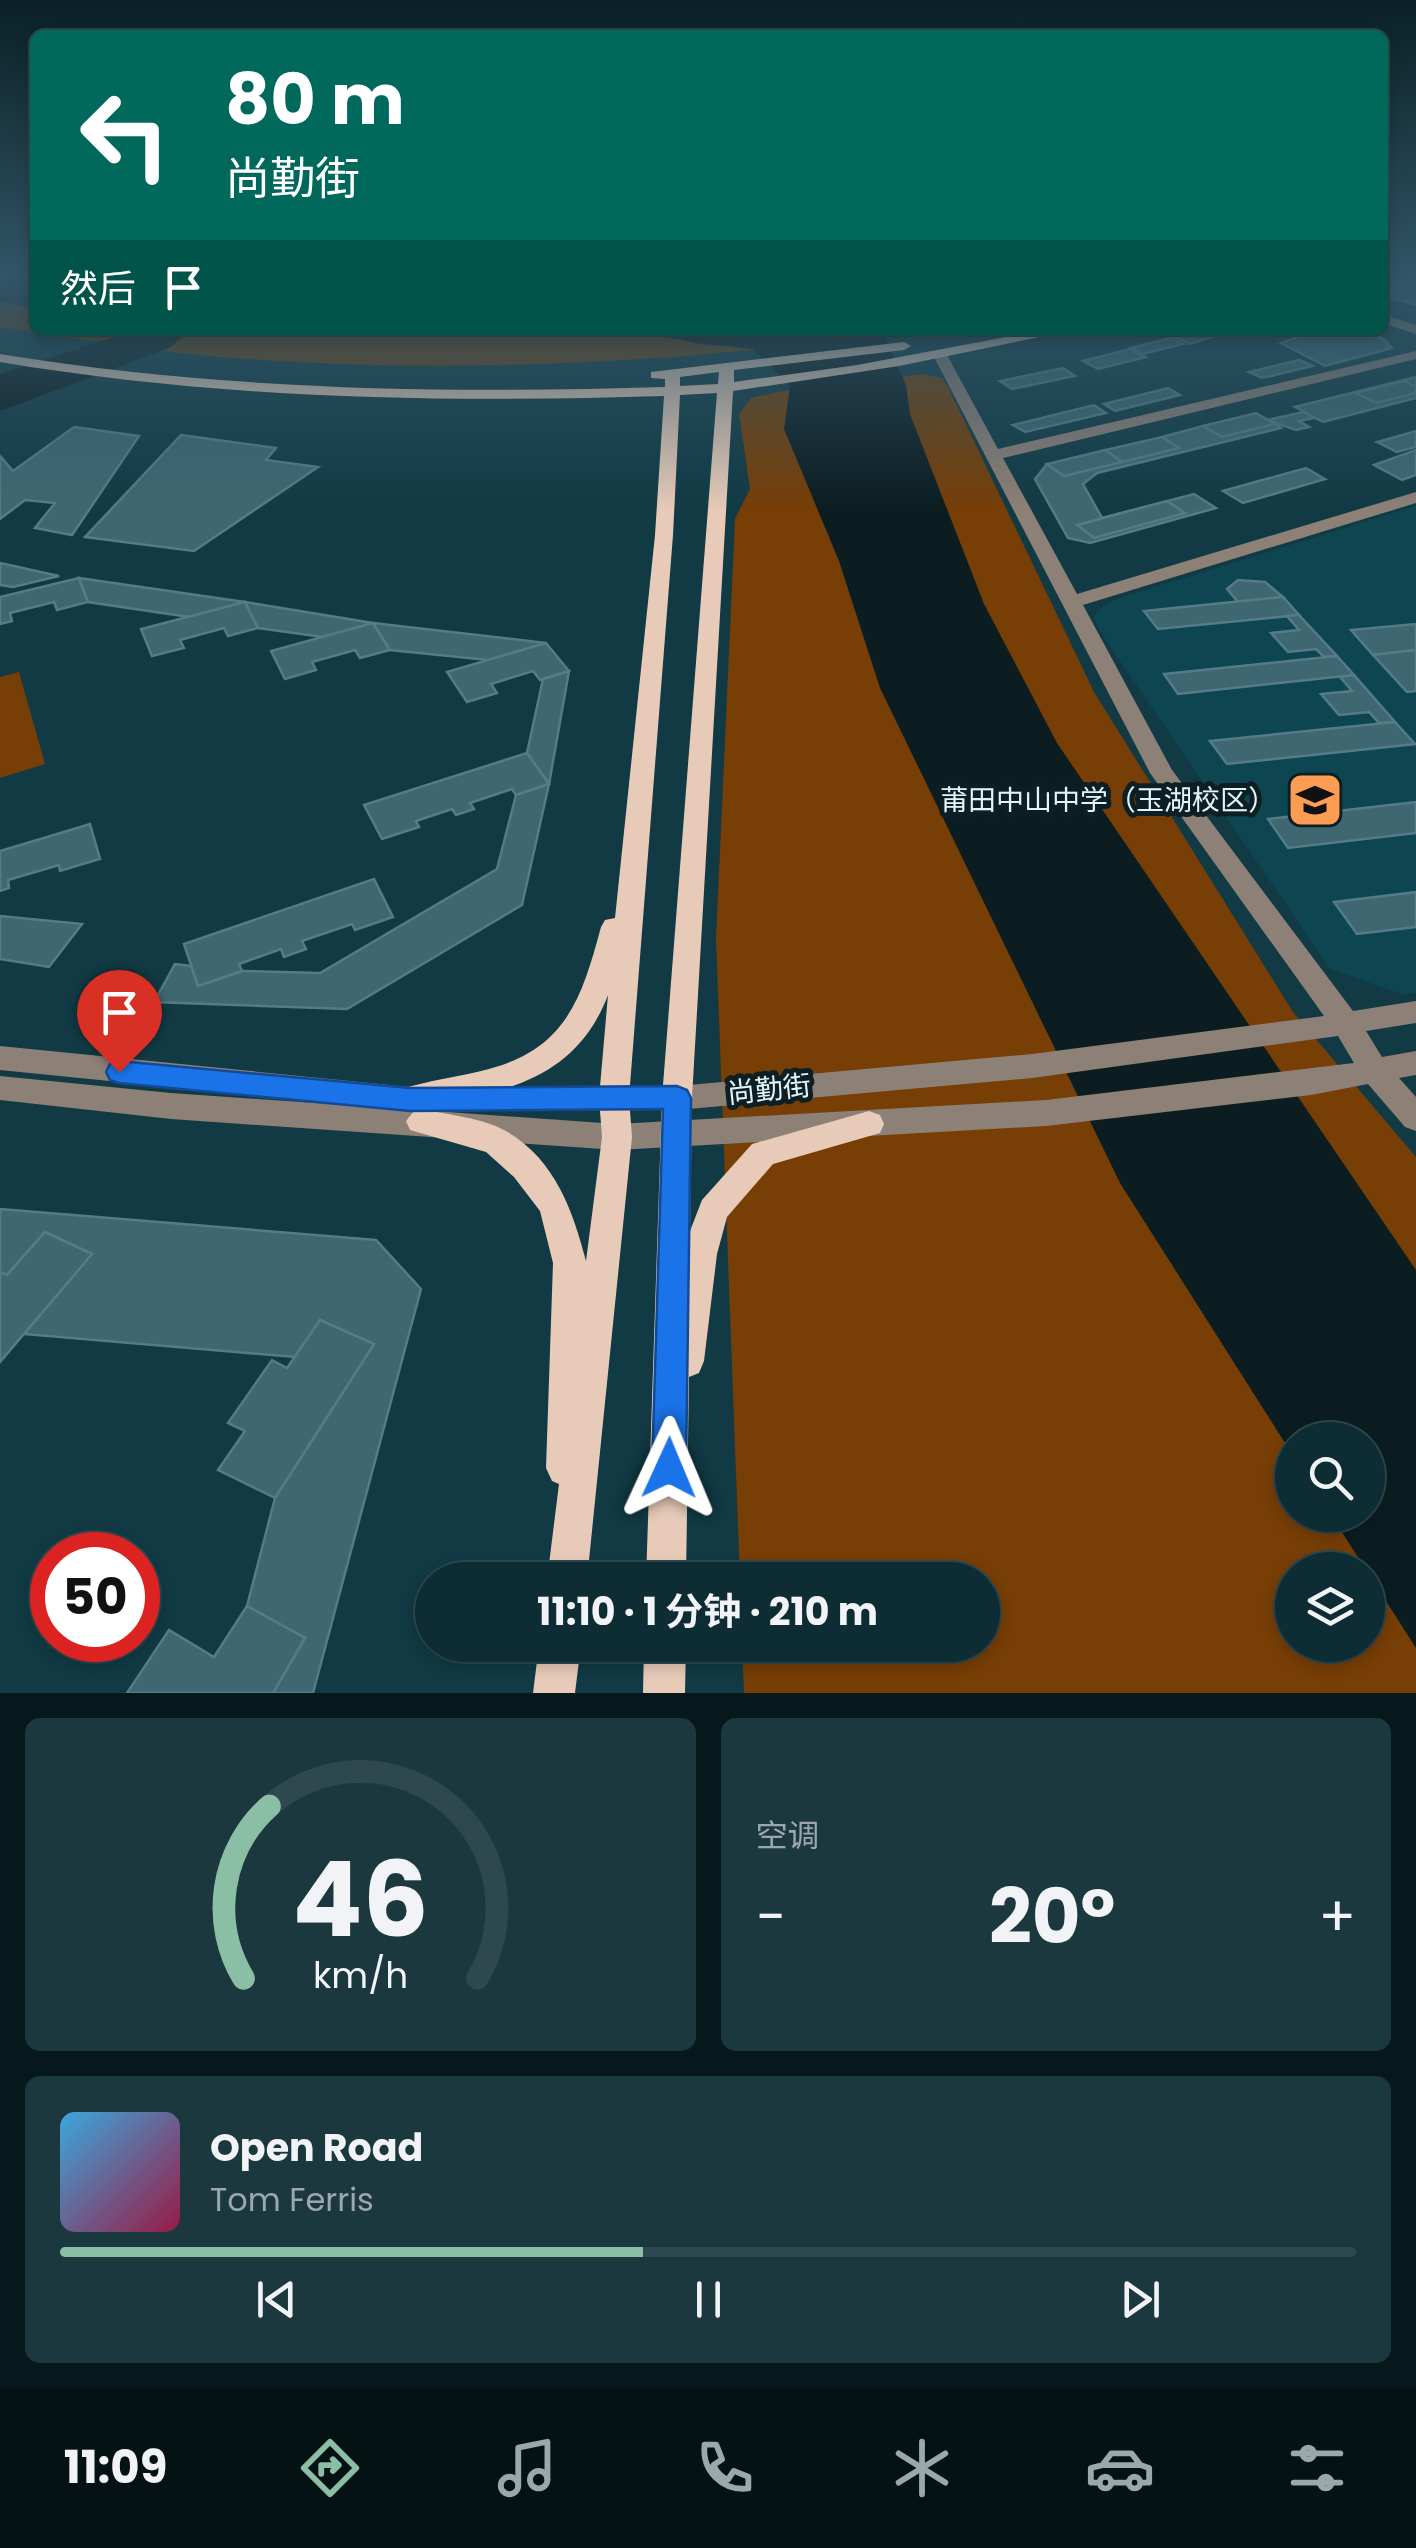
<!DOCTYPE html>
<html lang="zh">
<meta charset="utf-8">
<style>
:root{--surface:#0d2c33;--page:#1b383f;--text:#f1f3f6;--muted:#9aa7ac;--line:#2d484e;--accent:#8abfa5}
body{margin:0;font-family:Poppins,"Noto Sans SC",sans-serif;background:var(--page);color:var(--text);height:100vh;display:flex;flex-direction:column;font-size:38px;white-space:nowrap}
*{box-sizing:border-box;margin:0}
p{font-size:32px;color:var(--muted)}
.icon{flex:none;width:55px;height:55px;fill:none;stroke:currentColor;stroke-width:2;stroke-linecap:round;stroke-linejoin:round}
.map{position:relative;height:1693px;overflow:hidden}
.sheet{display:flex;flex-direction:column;gap:25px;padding:25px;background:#07181c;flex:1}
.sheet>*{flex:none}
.banner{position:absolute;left:30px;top:30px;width:1358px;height:305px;border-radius:15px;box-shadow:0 5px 15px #0003,0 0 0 2px var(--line);background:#00695c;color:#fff;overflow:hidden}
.tools{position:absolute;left:1275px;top:1422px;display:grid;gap:20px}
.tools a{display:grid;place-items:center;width:110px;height:110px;border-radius:50%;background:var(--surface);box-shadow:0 5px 15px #0003,0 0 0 2px var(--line);font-size:50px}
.speed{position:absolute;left:30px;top:1532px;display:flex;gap:20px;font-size:50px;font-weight:700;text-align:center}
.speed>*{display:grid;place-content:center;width:130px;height:130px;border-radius:50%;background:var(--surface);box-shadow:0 5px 15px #0003,0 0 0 2px var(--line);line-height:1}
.speed .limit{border:15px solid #d22;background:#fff;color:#111}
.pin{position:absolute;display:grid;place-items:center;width:85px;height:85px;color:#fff;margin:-102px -42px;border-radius:50% 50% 50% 0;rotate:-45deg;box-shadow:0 0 10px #0007}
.pin .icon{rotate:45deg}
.me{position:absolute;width:110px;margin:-55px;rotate:1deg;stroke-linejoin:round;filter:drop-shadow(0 0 8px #0008)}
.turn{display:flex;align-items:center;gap:35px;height:210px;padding:0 30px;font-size:45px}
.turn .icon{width:130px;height:130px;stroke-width:2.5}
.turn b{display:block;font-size:70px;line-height:85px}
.then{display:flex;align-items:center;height:95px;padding:0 30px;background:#0003;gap:20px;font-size:38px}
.big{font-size:75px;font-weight:700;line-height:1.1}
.sheet .tile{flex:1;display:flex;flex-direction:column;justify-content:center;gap:15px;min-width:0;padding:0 35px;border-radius:15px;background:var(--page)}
.sheet .dial{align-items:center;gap:0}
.dial svg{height:260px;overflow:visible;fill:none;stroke:var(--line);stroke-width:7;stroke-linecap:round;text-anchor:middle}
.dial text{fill:var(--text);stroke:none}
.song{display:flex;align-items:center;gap:30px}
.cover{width:120px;height:120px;border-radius:15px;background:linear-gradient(135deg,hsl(200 70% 55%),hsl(340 70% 35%))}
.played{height:10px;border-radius:5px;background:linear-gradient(90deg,var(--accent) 45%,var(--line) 45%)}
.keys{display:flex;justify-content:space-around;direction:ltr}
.heat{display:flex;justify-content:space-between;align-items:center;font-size:55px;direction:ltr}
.sheet .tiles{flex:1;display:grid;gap:25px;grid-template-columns:1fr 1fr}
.tile:last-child{grid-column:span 2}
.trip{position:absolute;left:415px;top:1562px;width:585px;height:100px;border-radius:50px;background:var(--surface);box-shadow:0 5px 15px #0003,0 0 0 2px var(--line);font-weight:700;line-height:100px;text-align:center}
.tabs{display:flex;height:160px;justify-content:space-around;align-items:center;background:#051214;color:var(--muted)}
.tabs .icon{width:70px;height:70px}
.tabs .on{color:var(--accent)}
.tabs b{font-size:45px;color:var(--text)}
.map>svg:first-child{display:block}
.built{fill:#0d4651}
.green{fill:#773e06;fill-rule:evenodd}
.water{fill:#0b1d21}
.building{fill:#3f6771;stroke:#547c87;stroke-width:2.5}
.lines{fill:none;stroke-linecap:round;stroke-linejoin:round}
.minor{fill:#8d8077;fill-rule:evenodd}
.major{fill:#e7cbb8;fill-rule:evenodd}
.route{fill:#1a73e8;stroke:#114b97;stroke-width:2.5}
.labels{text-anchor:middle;stroke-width:10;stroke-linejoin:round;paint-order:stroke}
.poi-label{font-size:28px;fill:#e1f6fc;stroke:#0e1f23;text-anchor:end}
.street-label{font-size:28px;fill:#e1f6fc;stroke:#0e1f23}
</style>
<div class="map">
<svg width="1416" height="1693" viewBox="0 0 1416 1693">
<rect width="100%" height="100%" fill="#113a44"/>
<!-- built -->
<polygon class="built" points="1416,506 1416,993 1405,995 1330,969 1099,630 1094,617 1097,610 1116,599"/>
<!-- green -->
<g class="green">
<path d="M0 274H35V330H920C694 361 477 375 248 359 165 354 82 339 0 327Z"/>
<path d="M923 374 942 378 948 387 1094 692 1293 1012 1416 1157V1693H744L742 1645H982V1580H740L716 939 735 519 750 489 739 414 751 398 782 391ZM1292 1440H1368V1515H1292ZM1292 1570H1368V1645H1292Z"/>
<polygon points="19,672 45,764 0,778 0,677"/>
</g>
<!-- water -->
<g class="water">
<polygon points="0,274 35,274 35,309 0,301"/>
<polygon points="110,330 191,330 169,348 0,411 0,374 117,336"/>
<polygon points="631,330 883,332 906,385 910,414 984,604 1057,743 1416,1270 1416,1648 1331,1515 1368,1515 1368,1440 1292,1440 1292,1454 1120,1183 880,688 839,561 784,429 790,386 753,349 695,343"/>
</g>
<!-- building -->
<g class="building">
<polygon points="1382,274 1416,274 1416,305 1382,295"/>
<polygon points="1416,274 1416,289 1382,279 1386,274"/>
<polygon points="1196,330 1233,330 1190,344 1174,337"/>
<polygon points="1317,330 1359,330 1384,339 1392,348 1325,366 1281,343"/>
<polygon points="1170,338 1183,344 1143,354 1131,348"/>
<polygon points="1130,349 1146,357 1098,369 1083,361"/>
<polygon points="1299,360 1313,366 1262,378 1249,372"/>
<polygon points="1063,368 1075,376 1012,389 1000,381"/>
<polygon points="1416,377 1416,398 1323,422 1295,407"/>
<polygon points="1405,381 1416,387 1416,393 1376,403 1356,393"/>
<polygon points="1168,388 1180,395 1115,411 1104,404"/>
<polygon points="1094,405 1106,413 1025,432 1013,425"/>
<polygon points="1304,412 1314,418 1299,421 1309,427 1296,430 1267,420"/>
<polygon points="1256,413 1275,424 1222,437 1203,426"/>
<polygon points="1275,424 1281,428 1097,473 1083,484 1102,518 1194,494 1216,508 1090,543 1068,538 1035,479 1047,464 1064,476 1179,448 1162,437 1203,426 1222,437"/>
<polygon points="74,427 139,436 72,535 35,528 55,503 25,500 0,519 0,456 13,471"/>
<polygon points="1416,431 1416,447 1397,452 1377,442"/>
<polygon points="181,435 276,448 266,460 318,467 194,551 85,537"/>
<polygon points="1162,437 1179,448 1122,462 1105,450"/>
<polygon points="1105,450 1122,462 1064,476 1047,464"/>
<polygon points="1416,450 1416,475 1402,480 1374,465"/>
<polygon points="1306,468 1325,479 1243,503 1223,491"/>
<polygon points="1167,501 1185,513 1094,538 1077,525"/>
<polygon points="0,563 59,576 13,587 0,585"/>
<polygon points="79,578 88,602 57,610 54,602 10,613 12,621 0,624 0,597"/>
<polygon points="79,578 245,602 189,617 88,602"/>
<polygon points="1238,580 1265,582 1283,597 1238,602 1227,589"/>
<polygon points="1283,597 1299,615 1158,629 1144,611"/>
<polygon points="245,602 258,628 228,636 224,628 180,640 184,648 152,656 141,629"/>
<polygon points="245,602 300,611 373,623 323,637 258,628"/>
<polygon points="1299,615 1337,656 1324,657 1316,649 1288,652 1271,633 1299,630 1287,616"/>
<polygon points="373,623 390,650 360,658 355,650 312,662 316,670 285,679 271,651"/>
<polygon points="373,623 546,643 488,660 390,650"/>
<polygon points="1416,624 1416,650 1373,655 1351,630"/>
<polygon points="546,643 569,671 540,680 533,671 491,684 497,693 467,702 447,672"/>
<polygon points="1416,650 1416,691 1407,692 1373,655"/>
<polygon points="1337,656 1354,675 1178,694 1164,674"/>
<polygon points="569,671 549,784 527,753 543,679"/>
<polygon points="1354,675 1395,722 1379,723 1369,712 1339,715 1321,694 1352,691 1340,677"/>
<polygon points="1395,722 1415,744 1227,764 1210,741"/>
<polygon points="527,753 549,784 516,795 512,789 470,803 474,809 456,815 452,809 416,821 419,827 382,839 364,805"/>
<polygon points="549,784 522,905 347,1009 154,1002 175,964 191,966 198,986 242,971 320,973 497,869 516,795"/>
<polygon points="1416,802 1416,833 1288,848 1268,819"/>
<polygon points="90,824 100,859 60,871 59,865 8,880 9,888 0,891 0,851"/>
<polygon points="374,879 393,917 355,930 352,924 302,941 306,949 284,957 281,949 239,964 242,971 198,986 184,944"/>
<polygon points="1416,892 1416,927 1357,934 1334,902"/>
<polygon points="0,916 82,924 49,967 0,959"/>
<polygon points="0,1209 376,1240 421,1289 313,1693 273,1693 305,1638 247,1606 275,1498 374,1344 320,1320 295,1357 24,1334 92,1254 45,1232 7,1275 0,1272"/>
<polygon points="45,1232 92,1254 0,1362 0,1272 7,1275"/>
<polygon points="320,1320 374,1344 275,1498 218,1470 245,1431 228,1423 272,1360 287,1368"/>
<polygon points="247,1606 305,1638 273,1693 127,1693 169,1630 214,1657"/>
</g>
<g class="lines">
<!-- minor -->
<g class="minor">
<polygon points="1382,314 1416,325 1416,334 1382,323"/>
<path d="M940 351 947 355 998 449 1416 351V359L1003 458 1077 594 1416 492V503L1083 605 1172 770 1353 1011 1416 1001V1023L1366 1031 1382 1057 1416 1051V1075L1399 1078 1416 1097V1131L1405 1127 1368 1084 1311 1095 1046 1126 617 1150 171 1119 0 1100V1076L171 1093 359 1106 0 1070V1046L410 1087 677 1086 1032 1054 1324 1016 1150 773 933 355ZM1338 1036 1354 1063 1046 1100 617 1124 434 1111 677 1110 1032 1078Z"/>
</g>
<!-- major -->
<g class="major">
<path d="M1044 330H1073L899 366 733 391 692 1098 690 1231 702 1200 752 1144 869 1111 880 1115 884 1124 880 1133 773 1164 727 1217 717 1254 704 1361 699 1373 689 1377 686 1580H646L662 1098 717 393 680 395 673 535 629 1098 632 1137 587 1580H547L559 1484 552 1481 546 1468 553 1263 540 1211 514 1177 486 1152 410 1130 406 1121 414 1111 399 1108 395 1099 399 1090C428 1080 460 1077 489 1069 567 1048 582 997 601 927L605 920 615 918 655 535 664 396C441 403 221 399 0 362V354C221 390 441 394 665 387V379L651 378V372L904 342 911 346 904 350 734 370V382L857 365ZM719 372 718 384 680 386V377ZM608 995 599 1098 602 1137 586 1261C573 1211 555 1159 506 1131 483 1118 449 1115 423 1109 504 1091 575 1081 608 995Z"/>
<polygon points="539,1645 581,1645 575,1693 533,1693"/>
<polygon points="644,1645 686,1645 685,1693 643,1693"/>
</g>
</g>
<!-- sky -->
<linearGradient id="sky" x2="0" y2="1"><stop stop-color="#092025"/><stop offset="0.54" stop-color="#325567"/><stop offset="1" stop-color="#325567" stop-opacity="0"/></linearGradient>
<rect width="1416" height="511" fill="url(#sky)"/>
<!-- route -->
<polygon class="route" points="119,1061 410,1088 677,1086 687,1090 691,1098 686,1468 681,1480 669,1485 657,1480 652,1468 663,1109 410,1111 119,1083 110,1080 106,1072 110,1064"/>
<!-- icons -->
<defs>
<g id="school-square" transform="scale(2.875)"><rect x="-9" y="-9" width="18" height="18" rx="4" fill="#fc9d53" stroke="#0e1f23"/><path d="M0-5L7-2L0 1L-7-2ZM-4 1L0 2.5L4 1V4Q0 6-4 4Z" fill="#111"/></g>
</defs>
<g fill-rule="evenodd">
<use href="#school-square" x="1315" y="800"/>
</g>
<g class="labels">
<!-- poi labels -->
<g class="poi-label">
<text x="1276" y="810">莆田中山中学（玉湖校区）</text>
</g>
<!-- street labels -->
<g class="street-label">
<text transform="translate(769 1089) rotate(-6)" y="10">尚勤街</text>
</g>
</g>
</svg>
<div class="tools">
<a><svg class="icon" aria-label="search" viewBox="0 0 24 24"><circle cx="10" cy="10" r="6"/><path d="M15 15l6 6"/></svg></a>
<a><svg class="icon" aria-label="layers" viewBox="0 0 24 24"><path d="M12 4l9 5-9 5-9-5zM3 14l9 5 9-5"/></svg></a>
</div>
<div class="speed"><div class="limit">50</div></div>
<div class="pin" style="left:119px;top:1072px;background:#d93025"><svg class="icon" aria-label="arrive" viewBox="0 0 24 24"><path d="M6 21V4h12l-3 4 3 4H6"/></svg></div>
<svg class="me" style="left:669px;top:1468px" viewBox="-20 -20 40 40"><path d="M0-17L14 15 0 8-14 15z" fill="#1a73e8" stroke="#fff" stroke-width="4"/></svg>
<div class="trip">11:10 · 1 分钟 · 210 m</div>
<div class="banner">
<div class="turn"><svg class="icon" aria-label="left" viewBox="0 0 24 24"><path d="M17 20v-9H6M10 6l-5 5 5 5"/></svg><div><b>80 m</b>尚勤街</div></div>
<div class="then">然后<svg class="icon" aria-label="arrive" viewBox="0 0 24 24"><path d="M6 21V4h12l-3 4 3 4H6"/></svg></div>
</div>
</div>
<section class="sheet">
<div class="tiles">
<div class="tile dial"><svg viewBox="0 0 100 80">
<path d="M14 69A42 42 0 1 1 86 69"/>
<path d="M14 69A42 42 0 0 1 22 16" stroke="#8abfa5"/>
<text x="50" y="56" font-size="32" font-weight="700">46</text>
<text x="50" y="72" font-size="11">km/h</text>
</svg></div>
<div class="tile"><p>空调</p>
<div class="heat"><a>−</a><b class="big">20°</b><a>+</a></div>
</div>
<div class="tile">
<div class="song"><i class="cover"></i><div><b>Open Road</b><p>Tom Ferris</p></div></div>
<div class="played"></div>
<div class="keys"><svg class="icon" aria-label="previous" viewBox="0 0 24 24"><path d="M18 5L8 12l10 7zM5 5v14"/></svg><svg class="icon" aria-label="pause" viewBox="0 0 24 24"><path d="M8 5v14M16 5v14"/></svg><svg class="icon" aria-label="next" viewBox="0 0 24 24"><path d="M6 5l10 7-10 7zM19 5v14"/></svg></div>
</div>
</div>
</section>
<nav class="tabs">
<b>11:09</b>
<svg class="icon on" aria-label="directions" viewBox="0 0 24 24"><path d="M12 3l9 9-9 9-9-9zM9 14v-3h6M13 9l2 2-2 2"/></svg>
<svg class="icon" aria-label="music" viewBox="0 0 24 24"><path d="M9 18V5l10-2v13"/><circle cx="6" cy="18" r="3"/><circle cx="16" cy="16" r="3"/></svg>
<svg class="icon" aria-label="phone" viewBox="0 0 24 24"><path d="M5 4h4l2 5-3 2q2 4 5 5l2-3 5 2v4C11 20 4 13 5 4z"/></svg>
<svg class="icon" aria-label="climate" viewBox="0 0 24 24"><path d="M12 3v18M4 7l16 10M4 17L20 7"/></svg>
<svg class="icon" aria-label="car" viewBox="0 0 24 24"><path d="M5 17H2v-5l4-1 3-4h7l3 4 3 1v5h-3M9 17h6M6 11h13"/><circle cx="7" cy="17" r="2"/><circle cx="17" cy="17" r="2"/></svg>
<svg class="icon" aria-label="filters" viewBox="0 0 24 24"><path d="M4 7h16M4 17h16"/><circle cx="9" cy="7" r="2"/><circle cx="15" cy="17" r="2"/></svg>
</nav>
